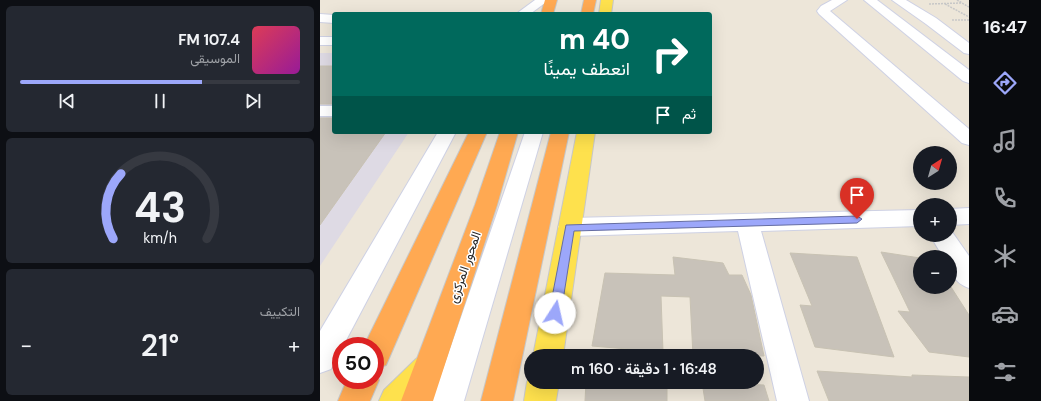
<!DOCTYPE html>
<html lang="ar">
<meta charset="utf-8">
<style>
:root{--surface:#171b24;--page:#242831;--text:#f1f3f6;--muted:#9ea1a6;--line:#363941;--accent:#9ca7fa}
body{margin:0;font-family:"DM Sans",Vazirmatn,sans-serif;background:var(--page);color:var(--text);direction:rtl;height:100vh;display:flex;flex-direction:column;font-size:15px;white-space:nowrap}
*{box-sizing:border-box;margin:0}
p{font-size:13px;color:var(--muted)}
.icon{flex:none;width:22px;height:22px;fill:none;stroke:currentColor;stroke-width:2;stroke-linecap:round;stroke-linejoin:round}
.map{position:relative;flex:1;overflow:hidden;direction:ltr}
.panel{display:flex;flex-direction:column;gap:6px;padding:6px;background:#0d0f14;width:320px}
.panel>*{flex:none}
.top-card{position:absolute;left:12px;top:12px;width:380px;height:122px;border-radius:4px;box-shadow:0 4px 16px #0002;direction:rtl;background:#00695c;color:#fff;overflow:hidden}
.needle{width:26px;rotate:37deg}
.controls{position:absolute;left:593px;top:146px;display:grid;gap:8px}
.controls a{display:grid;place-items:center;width:44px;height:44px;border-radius:50%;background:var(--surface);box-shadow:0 4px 16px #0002;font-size:20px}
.speed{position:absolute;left:12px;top:337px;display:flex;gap:8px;font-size:20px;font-weight:700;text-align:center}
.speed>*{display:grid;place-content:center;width:52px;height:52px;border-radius:50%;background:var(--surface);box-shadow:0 4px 16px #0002;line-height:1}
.speed .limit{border:6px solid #d22;background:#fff;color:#111}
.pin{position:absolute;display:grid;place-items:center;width:34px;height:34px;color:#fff;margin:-41px -17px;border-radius:50% 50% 50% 0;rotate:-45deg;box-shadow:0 0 4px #0007}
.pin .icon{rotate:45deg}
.me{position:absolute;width:44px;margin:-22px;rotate:10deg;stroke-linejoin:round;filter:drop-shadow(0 0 3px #0008)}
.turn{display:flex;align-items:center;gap:14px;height:84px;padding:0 16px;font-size:18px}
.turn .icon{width:52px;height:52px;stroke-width:2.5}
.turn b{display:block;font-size:28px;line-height:34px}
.then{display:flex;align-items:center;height:38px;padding:0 16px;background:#0003;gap:8px;font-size:15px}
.big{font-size:30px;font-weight:600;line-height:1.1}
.panel .widget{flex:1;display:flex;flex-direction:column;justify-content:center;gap:6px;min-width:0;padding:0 14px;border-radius:6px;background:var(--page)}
.panel .dial{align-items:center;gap:0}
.dial svg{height:104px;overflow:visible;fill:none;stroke:var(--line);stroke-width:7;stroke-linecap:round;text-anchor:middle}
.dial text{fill:var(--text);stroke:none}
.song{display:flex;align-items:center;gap:12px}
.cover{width:48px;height:48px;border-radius:6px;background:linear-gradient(135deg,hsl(350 70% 55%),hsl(300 70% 35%))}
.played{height:4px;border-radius:2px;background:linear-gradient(90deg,var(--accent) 65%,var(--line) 65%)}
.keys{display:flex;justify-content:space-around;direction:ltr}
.heat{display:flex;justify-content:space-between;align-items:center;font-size:22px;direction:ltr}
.trip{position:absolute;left:204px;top:349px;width:240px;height:40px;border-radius:20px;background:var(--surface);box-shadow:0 4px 16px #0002;font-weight:600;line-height:40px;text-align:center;direction:rtl}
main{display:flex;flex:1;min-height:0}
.tabs{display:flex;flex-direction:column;width:72px;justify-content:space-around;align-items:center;background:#090b0e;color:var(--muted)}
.tabs .icon{width:28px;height:28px}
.tabs .active{color:var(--accent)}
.tabs b{font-size:18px;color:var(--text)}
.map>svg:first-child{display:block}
.industrial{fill:#dedae4}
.building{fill:#c8c2b9;stroke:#c8c2b3}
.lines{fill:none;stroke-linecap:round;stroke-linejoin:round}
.minor-casing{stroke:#ced1e4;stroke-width:2}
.major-casing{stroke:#c7c7c7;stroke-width:2}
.highway-casing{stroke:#c7c7c7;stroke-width:2}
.path{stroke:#c7c7c7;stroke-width:1.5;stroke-dasharray:2 1;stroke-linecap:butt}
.minor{fill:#fff;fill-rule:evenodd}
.major{fill:#fee14d;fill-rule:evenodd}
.highway{fill:#ffa952;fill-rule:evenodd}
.route{fill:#9ca7fa;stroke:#656da2}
.labels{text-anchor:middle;stroke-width:3;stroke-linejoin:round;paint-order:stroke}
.street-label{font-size:13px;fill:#292929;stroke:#fff}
</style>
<main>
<nav class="tabs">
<b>16:47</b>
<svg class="icon active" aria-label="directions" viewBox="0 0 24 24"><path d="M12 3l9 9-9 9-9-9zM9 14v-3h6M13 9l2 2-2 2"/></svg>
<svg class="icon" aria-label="music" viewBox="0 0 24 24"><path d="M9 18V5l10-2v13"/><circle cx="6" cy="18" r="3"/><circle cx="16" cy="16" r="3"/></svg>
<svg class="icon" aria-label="phone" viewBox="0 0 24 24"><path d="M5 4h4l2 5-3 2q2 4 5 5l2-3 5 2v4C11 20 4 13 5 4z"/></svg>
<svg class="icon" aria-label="climate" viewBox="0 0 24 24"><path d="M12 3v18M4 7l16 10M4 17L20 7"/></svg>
<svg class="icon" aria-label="car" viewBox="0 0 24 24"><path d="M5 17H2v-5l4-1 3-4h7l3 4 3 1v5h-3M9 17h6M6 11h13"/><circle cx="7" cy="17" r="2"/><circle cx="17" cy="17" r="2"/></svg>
<svg class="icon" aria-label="filters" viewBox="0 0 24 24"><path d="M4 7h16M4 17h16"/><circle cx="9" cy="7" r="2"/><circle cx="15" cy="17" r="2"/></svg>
</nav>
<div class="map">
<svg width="649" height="401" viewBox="0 0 649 401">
<rect width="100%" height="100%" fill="#ede6d9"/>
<!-- industrial -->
<polygon class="industrial" points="0,53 14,53 14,132 89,132 0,266"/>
<!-- building -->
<g class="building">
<rect x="0" y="66" width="14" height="38"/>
<polygon points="0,118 14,118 14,132 66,132 0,225"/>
<polygon points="561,252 600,258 600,287 631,287 649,315 649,357 609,352 578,311 590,312"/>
<polygon points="470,253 537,257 574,357 495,347 480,305 492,306"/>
<polygon points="353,257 403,263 409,275 422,275 431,295 444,356 373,356 370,297 341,296 343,352 272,346 285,273 355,275"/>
<polygon points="497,371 592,377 592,375 649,377 649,401 509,401"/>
<polygon points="266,382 347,385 347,401 265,401"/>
<polygon points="382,382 444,385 449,401 385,401"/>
</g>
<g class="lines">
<!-- minor casing -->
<g class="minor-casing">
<g id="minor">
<polygon points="215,0 229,0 210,14 196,14"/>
<polygon points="512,0 527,0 510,11 649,129 649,145 642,143 499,14 497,11 501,6"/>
<polygon points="544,0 557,0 649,70 649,83 643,81"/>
<polygon points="572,0 586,0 616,18 649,43 649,54 644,53 606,24"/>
<polygon points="0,14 14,15 14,23 0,22"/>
<rect x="0" y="37" width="14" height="8"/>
<rect x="0" y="106" width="14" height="10"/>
<polygon points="118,132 136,132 23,346 21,346 21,350 11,369 0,373 0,331"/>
<polygon points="205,132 223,132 144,401 112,401"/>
<polygon points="649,208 649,224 630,225 630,209"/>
<polygon points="600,210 600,226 441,231 489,401 457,401 418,231 250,236 242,233 238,227 242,221 250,218"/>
<path d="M630 229 649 256V288C634 283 630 272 630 257H623L610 235H630Z"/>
</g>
</g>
<!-- major casing -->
<g class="major-casing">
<g id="major">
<polygon points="281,0 293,0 291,14 279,14"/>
<polygon points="257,132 275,132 243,356 213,356"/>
<polygon points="107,354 118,359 122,369 118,379 97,401 59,401 64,390 96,359"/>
<polygon points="211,373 211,382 239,382 236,401 204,401 207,382"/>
</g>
</g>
<!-- highway casing -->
<g class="highway-casing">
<g id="highway">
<polygon points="225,0 237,0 233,14 221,14"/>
<polygon points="264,0 276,0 273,14 261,14"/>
<polygon points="149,132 167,132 66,365 55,369 55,346 44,346"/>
<polygon points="180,132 198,132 177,205 113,401 81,401 155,205"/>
<polygon points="231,132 249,132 193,401 161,401"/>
<polygon points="55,371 59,380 50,401 18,401 27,380 55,380"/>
</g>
</g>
<!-- path -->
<g class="path">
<polyline points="637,0 649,7"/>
<polyline points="609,4 642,3"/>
<polyline points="625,4 649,17"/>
<polyline points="632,20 649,20"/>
</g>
<!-- minor -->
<use href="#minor" class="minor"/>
<!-- major -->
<use href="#major" class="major"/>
<!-- highway -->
<use href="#highway" class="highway"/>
</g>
<!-- route -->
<polygon class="route" points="537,216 542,219 537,223 254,231 241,313 239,317 235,318 231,317 229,313 246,225"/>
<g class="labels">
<!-- street labels -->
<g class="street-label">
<text transform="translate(144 267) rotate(-71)" y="5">المحور المركزى</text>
</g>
</g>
</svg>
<div class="controls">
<a><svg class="needle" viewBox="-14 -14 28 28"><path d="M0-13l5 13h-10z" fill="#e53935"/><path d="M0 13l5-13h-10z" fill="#9ea1a6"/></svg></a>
<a>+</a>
<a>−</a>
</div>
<div class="speed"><div class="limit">50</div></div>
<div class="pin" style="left:537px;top:219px;background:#d93025"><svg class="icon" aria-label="arrive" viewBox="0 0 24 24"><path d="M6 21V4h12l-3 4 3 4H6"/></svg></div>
<svg class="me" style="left:235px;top:313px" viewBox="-20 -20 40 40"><circle r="19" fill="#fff"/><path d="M0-13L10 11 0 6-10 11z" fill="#9ca7fa"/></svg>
<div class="trip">16:48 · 1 دقيقة · 160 m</div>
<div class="top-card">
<div class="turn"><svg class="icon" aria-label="right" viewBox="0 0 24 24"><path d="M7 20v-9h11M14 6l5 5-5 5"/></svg><div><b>40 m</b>انعطف يمينًا</div></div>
<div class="then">ثم<svg class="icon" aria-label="arrive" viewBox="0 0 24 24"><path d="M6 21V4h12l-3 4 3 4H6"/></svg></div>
</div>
</div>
<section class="panel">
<div class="widget">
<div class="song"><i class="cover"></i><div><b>107.4 FM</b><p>الموسيقى</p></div></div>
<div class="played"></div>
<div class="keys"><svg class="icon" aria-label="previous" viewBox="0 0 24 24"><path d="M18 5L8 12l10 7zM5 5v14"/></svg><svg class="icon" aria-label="pause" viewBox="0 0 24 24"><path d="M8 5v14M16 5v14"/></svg><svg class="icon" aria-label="next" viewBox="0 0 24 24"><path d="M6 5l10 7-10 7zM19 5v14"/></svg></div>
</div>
<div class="widget dial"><svg viewBox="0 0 100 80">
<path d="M14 69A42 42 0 1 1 86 69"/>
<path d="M14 69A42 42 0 0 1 20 19" stroke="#9ca7fa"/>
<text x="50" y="56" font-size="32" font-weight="700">43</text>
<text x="50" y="72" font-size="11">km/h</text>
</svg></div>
<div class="widget"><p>التكييف</p>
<div class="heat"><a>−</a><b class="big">21°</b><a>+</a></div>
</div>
</section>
</main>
